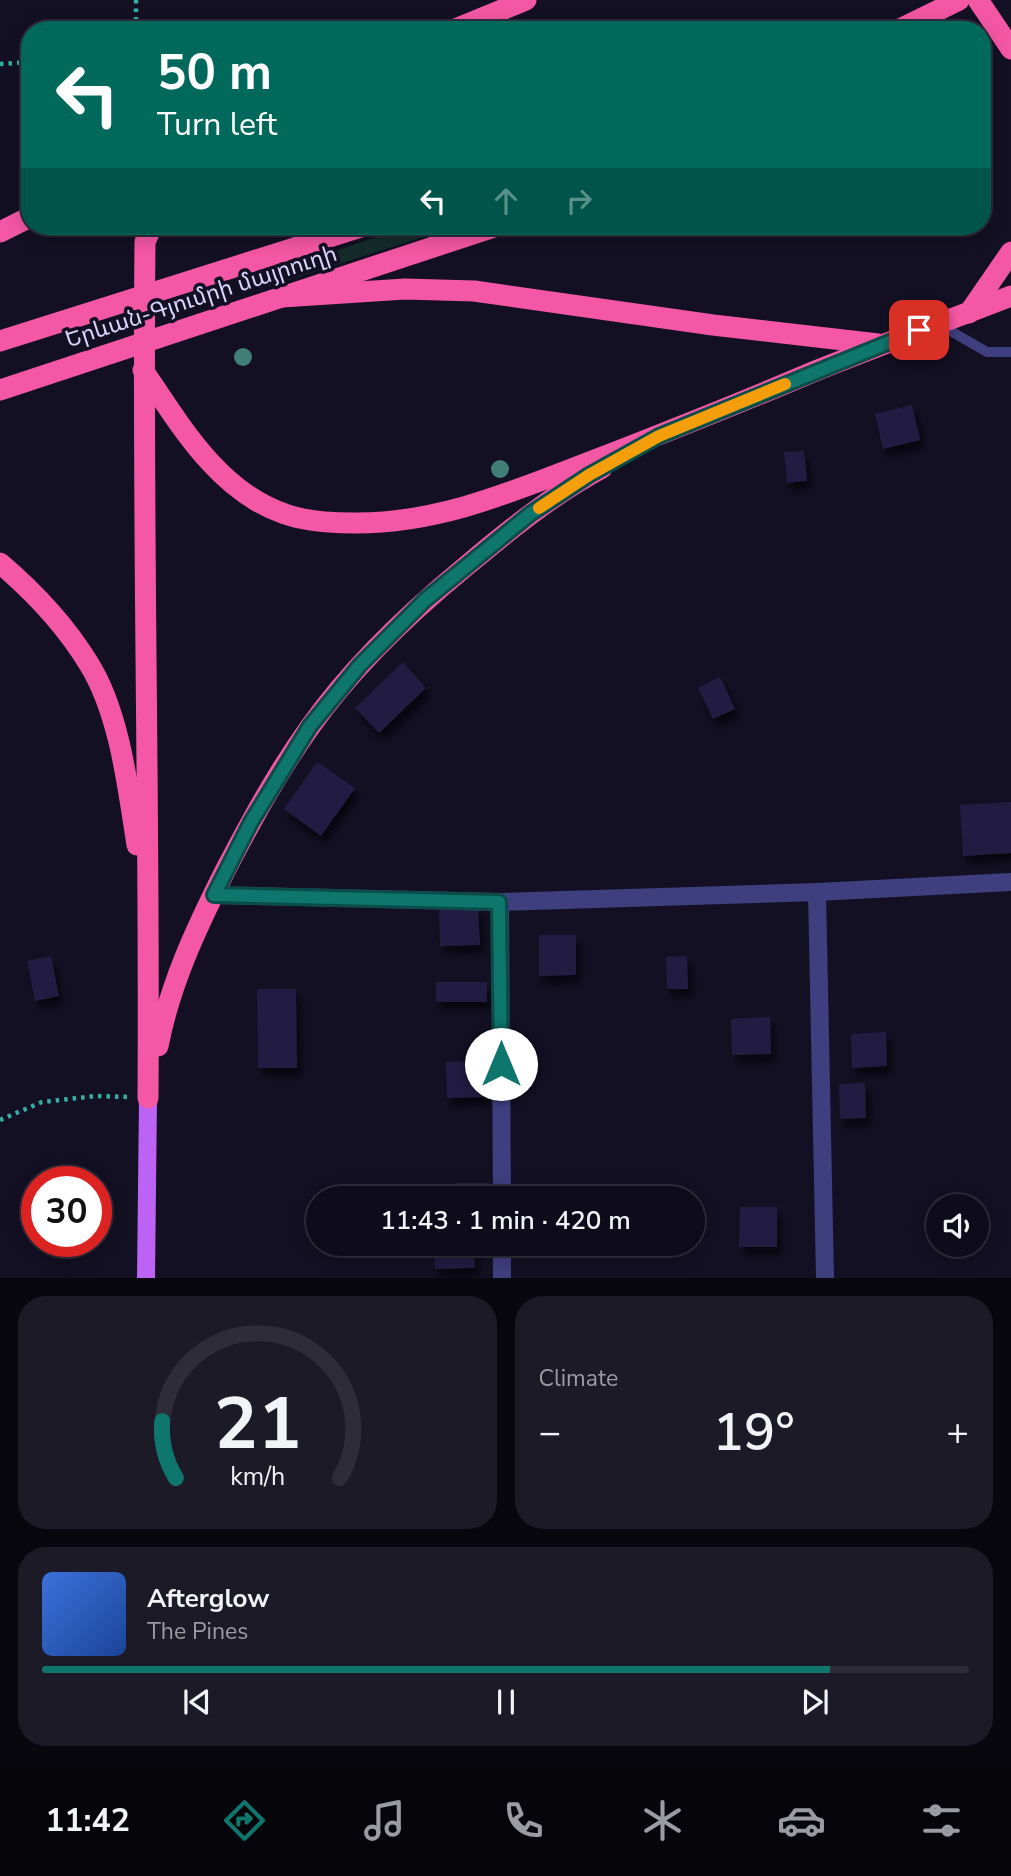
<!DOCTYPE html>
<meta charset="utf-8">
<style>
:root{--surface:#0e0c1a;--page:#1c1a27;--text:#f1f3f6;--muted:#9b9ba2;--line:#2e2c39;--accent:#0f766e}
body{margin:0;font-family:"Nunito Sans","Noto Sans Armenian",sans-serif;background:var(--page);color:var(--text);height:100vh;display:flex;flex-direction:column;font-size:26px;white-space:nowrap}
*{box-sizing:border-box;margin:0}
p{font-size:23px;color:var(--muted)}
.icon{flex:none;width:38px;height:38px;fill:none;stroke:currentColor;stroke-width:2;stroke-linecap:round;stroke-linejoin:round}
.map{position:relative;height:1278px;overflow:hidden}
.drawer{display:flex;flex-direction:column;gap:18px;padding:18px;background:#08070e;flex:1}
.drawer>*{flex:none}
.top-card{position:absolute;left:21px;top:21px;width:970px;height:214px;border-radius:28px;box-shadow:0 4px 18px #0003,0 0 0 2px var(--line);background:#00695c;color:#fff;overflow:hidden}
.fabs{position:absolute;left:926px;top:1194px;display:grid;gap:14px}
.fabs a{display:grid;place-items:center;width:63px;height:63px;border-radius:50%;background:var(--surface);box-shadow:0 4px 18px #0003,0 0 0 2px var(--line);font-size:35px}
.speed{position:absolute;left:21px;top:1166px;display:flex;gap:14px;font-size:35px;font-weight:700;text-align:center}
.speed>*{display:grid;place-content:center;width:91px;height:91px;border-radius:50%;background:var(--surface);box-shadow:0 4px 18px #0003,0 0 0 2px var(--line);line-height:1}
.speed .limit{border:10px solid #d22;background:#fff;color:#111}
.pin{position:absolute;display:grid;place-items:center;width:60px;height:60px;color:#fff;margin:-30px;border-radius:14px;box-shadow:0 4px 10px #0006}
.me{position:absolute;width:77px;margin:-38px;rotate:0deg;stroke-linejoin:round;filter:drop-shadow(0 0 5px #0008)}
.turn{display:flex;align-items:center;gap:24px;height:147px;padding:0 21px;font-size:32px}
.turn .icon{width:91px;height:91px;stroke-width:2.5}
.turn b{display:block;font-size:49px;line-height:60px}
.lanes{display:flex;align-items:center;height:66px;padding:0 21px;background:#0003;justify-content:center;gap:35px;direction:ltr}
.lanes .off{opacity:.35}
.big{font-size:52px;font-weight:600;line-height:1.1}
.drawer .tile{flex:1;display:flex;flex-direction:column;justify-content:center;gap:10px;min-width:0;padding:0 24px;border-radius:28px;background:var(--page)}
.drawer .dial{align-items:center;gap:0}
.dial svg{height:182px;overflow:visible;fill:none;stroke:var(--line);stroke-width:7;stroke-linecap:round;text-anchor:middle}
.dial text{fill:var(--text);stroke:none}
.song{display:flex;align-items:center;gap:21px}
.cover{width:84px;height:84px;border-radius:10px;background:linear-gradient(135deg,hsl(220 70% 55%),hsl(220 70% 35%))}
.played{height:7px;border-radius:4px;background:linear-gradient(90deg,var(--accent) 85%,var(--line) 85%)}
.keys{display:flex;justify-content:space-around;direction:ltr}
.heat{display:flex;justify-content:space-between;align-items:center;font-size:38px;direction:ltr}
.drawer .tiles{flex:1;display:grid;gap:18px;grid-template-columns:1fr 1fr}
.tile:last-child{grid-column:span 2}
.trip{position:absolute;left:306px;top:1186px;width:399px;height:70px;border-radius:35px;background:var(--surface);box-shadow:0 4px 18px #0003,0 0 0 2px var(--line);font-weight:600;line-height:70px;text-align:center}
.menu{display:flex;height:112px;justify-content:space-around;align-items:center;background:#06050a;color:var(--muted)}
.menu .icon{width:49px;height:49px}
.menu .active{color:var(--accent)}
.menu b{font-size:32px;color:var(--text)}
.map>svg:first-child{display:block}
.green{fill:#132c2b}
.building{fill:#241d42;filter:url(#shadow)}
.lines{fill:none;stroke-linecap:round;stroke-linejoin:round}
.path{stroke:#37aea5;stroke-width:4.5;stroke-dasharray:3.5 5;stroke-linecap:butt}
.lane{stroke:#3f3e7f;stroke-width:10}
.street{stroke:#3f3e7f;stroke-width:18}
.primary{stroke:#bc63f5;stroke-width:18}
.highway{stroke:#f457a5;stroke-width:21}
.tree{fill:#407e76}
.route-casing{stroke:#0a4d48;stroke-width:18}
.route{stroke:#0f766e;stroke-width:12}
.slow{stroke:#f59e0b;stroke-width:12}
.labels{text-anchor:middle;stroke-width:7;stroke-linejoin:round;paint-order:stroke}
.street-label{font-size:23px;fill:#d8d4fc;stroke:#131023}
</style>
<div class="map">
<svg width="1011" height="1278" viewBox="0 0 1011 1278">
<defs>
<filter id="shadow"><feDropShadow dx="4.5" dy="8" stdDeviation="3.5" flood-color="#0009"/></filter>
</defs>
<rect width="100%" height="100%" fill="#131023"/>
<!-- green -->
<polygon class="green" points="409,226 458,226 282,282 242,290 276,271"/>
<!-- building -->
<g class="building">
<polygon points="912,405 920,440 883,449 875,414"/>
<polygon points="804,451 807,481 787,483 784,452"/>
<polygon points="403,662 426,688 379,733 355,708"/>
<polygon points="720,677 735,709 713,719 698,688"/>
<polygon points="317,762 355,788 321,836 284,809"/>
<polygon points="1011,802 1011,853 963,856 960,805"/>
<polygon points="478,908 480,945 440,946 439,910"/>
<polygon points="539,935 576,935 576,975 539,976"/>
<polygon points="51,956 59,996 35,1001 27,961"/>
<polygon points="687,956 688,989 667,989 666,957"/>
<rect x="436" y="982" width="51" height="20"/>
<polygon points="257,989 296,989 297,1068 258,1068"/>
<polygon points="770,1017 771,1054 732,1055 731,1019"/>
<polygon points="886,1032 887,1066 852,1068 851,1034"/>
<polygon points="485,1060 486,1097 447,1098 446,1062"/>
<polygon points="865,1083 866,1118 840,1119 839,1084"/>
<rect x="455" y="1183" width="34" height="16"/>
<polygon points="740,1207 777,1207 777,1247 739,1247"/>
<polygon points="434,1244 474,1244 475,1268 435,1269"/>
</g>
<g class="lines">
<!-- path -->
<g class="path">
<polyline points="136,0 136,30"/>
<polyline points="0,64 30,62"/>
<polyline points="0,1120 42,1102 96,1096 129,1097"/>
</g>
<!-- lane -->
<polyline class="lane" points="940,325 987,352 1011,352"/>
<!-- street -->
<g class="street">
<polyline points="817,892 825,1278"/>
<polyline points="214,895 500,902 817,892 1011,882"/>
<polyline points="500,902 502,1199"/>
<polyline points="502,1244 502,1278"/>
</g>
<!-- primary -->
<polyline class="primary" points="146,1278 148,1098"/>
<!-- highway -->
<g class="highway">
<polyline points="978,0 1011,49"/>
<polyline points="453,30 526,0"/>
<polyline points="898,30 959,0"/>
<polyline points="0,232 30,217"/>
<polyline points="282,297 405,289 474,291 713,325 878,344"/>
<polyline points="969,313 1011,252"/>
<polyline points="0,341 364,226"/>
<path d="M143 370C180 425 219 492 285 514 307 522 331 523 353 523 438 524 514 491 592 461 667 432 740 403 813 372 879 345 945 322 1011 296"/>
<polyline points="0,390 497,226"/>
<path d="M0 563C34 592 66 626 89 664 120 714 128 788 137 845"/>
<path d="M158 1046C170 984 196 929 224 873 250 823 277 773 310 727 353 666 408 614 465 567 508 531 552 495 602 468"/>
<path d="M148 1098C150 813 142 527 145 242L152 226"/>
</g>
</g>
<!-- trees -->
<g class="tree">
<circle cx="243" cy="357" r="9"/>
<circle cx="500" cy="469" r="9"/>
</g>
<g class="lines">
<!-- route casing -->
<g class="route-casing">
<polyline id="route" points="501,1064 499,902 214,895 251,822 310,726 360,665 425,600 530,514 589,475 659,436 919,330"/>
</g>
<!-- route -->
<use href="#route" class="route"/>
<!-- slow -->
<polyline class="slow" points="539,508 589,475 659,436 785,384"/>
</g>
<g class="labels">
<!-- street labels -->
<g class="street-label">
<text transform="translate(201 296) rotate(-18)" y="8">Երևան-Գյումրի մայրուղի</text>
</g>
</g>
</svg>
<div class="fabs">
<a><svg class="icon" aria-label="sound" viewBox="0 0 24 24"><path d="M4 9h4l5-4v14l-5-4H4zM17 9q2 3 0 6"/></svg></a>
</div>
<div class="speed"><div class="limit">30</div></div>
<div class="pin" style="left:919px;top:330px;background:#d93025"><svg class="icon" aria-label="arrive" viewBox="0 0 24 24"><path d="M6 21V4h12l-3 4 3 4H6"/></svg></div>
<svg class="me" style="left:501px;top:1064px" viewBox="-20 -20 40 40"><circle r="19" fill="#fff"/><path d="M0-13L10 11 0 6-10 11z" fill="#0f766e"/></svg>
<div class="trip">11:43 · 1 min · 420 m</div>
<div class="top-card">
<div class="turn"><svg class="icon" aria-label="left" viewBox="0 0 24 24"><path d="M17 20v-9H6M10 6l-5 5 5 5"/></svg><div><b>50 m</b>Turn left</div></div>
<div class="lanes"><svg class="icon" aria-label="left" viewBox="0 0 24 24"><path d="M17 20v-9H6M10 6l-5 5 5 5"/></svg><svg class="icon off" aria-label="ahead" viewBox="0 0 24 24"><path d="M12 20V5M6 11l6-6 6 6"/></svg><svg class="icon off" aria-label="right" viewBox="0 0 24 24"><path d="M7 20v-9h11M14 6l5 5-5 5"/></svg></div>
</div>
</div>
<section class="drawer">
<div class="tiles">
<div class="tile dial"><svg viewBox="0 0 100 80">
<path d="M14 69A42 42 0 1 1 86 69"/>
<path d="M14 69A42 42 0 0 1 8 44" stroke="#0f766e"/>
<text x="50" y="56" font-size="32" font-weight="700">21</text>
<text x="50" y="72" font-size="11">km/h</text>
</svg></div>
<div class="tile"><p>Climate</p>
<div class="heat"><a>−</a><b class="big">19°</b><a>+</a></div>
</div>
<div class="tile">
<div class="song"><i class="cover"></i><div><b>Afterglow</b><p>The Pines</p></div></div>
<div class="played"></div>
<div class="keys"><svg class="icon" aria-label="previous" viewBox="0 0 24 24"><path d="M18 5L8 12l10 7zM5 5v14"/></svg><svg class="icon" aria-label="pause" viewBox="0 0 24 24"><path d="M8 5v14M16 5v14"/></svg><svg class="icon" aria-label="next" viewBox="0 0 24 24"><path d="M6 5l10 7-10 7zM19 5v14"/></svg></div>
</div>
</div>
</section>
<nav class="menu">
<b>11:42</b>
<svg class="icon active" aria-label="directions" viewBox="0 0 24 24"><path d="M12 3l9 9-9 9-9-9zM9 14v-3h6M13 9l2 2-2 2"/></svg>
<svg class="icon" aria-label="music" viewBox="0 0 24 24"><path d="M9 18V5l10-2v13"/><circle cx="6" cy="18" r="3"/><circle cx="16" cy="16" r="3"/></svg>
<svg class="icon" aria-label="phone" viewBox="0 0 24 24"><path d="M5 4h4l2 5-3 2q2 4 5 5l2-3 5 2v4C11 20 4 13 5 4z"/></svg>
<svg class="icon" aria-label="climate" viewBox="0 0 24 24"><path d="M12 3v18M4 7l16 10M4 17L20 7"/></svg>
<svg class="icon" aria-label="car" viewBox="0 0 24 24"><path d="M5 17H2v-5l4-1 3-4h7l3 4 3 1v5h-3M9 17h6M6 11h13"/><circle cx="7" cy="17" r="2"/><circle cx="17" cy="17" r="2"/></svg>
<svg class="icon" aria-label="filters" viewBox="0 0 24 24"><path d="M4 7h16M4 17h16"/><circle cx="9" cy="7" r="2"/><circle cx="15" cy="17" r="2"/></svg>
</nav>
